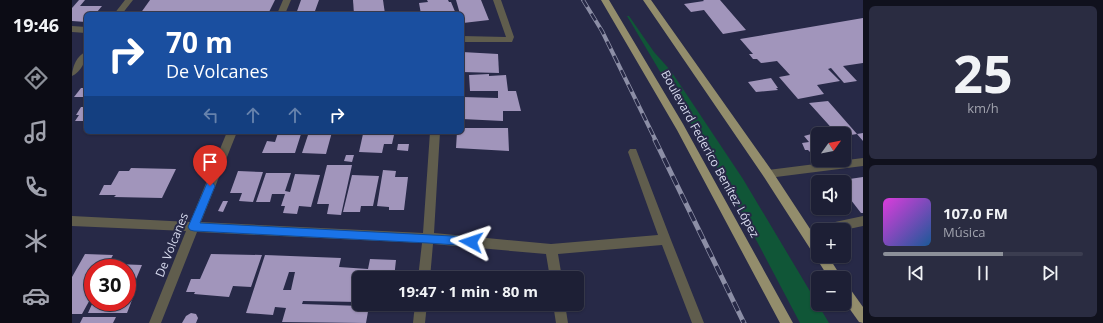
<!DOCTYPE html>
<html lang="es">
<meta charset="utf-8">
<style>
:root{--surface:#1d1f35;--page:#2a2c41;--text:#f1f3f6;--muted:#a0a2ad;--line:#3b3d50;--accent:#8c9099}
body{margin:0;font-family:"Open Sans",sans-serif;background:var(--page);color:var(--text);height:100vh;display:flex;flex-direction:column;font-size:15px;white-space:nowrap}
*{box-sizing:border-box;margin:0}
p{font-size:13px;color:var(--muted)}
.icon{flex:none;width:22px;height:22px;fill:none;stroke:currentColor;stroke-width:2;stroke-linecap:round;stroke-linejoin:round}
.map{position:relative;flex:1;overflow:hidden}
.side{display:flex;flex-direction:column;gap:6px;padding:6px;background:#10111d;width:240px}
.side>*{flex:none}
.guide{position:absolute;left:12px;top:12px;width:380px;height:122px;border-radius:6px;box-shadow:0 1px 3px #0004,0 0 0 1px var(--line);background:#1a4fa0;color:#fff;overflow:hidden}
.needle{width:26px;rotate:57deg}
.controls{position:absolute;left:739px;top:127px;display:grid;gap:8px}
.controls a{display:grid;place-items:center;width:40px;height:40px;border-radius:6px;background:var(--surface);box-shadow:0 1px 3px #0004,0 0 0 1px var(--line);font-size:20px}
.speed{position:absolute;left:12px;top:259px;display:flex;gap:8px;font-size:20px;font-weight:700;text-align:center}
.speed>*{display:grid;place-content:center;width:52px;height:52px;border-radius:50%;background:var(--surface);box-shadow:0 1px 3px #0004,0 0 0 1px var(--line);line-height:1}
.speed .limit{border:6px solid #d22;background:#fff;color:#111}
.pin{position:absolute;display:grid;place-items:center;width:34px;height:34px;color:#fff;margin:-41px -17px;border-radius:50% 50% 50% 0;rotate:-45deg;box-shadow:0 0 4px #0007}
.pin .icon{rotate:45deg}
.me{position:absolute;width:44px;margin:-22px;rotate:275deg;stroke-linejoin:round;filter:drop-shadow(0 0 3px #0008)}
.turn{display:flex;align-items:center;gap:14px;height:84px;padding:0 16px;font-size:18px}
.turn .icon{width:52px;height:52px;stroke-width:2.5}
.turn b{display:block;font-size:28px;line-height:34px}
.lanes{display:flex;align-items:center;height:38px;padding:0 16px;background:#0003;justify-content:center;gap:20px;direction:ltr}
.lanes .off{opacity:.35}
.side .card{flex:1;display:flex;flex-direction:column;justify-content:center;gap:6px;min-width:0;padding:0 14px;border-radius:6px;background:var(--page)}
.side .dial{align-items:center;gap:0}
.dial b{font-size:52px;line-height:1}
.song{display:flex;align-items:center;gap:12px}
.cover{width:48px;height:48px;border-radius:6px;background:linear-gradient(135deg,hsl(300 70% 55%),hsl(210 70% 35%))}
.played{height:4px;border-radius:2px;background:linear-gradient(90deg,var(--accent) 60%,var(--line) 60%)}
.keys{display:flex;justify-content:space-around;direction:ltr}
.trip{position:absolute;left:280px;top:271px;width:232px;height:40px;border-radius:6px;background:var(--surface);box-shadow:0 1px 3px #0004,0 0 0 1px var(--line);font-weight:700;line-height:40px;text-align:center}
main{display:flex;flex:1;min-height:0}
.menu{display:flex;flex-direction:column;width:72px;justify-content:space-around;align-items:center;background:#0c0c15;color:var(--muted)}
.menu .icon{width:28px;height:28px}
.menu .selected{color:var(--accent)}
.menu b{font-size:18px;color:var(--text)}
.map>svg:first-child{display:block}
.green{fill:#105637}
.building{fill:#a195bb;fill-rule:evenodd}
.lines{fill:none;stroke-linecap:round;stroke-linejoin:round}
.service{fill:#605d4d;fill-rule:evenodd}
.minor{fill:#605d4d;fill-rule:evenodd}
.primary{fill:#938d6c;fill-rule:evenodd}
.rail-far1-casing{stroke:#8c8ea6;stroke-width:4}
.rail-casing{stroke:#8c8ea6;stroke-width:5}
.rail-far1{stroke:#272947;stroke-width:2.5;stroke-dasharray:8;stroke-linecap:butt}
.rail{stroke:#272947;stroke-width:3.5;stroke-dasharray:10;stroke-linecap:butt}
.route{fill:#1a73e8;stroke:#114b97}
.labels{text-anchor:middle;stroke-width:4;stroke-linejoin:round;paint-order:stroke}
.street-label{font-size:12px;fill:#d7daee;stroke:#272947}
</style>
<main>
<nav class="menu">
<b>19:46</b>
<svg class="icon selected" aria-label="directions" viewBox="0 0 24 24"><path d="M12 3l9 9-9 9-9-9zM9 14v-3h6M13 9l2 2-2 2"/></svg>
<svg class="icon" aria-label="music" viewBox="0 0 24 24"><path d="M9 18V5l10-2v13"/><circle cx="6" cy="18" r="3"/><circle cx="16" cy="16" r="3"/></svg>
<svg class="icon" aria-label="phone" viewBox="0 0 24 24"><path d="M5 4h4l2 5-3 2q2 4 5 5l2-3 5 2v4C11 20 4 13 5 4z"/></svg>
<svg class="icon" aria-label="climate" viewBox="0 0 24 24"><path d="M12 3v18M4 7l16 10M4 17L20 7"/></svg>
<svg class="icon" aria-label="car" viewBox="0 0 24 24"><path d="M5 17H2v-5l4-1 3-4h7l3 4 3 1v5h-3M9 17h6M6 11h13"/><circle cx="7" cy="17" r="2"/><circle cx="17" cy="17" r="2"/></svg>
</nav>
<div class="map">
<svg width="791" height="323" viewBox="0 0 791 323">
<rect width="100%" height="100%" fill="#272947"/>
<!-- green -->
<polygon class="green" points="555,16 557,16 582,52 599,71 671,179 757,323 728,323 653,181"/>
<!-- building -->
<g class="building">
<polygon points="7,0 13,0 8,6 30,6 25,12 30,12 29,14 14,14 14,22 0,21 0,8"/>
<polygon points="78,0 203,0 196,14 68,14"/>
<polygon points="229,0 247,0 243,11 249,11 249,14 224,14"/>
<polygon points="281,0 311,0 313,14 282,14"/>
<polygon points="355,0 376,0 377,2 379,2 384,14 349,14 347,3 356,2"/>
<polygon points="384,0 409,0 417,20 391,23 390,14 388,14"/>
<polygon points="631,0 648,0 674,30 651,34 632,10 619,12 612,4 632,1"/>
<polygon points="791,18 791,63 771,66 785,81 772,83 759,68 756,69 768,81 745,85 752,94 726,99 707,77 718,75 705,61 689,63 685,59 681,59 677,54 681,54 668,39"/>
<polygon points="390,52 426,54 427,73 390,72"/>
<polygon points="417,74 417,76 434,75 436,91 444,91 449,111 431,111 431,121 390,119 390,97 426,98 426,91 398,91 397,75"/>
<polygon points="699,78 706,88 704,88 706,90 684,92 676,82"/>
<polygon points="9,88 14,88 14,97 2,97"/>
<polygon points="756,101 785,134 791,133 791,141 785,134 772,136 772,134 765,134 737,103"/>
<polygon points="14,105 14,121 3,121 7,115 4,115 9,107 13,107"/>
<polygon points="390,128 436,128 437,151 384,148 385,132 390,132"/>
<polygon points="237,132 260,132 254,154 230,153"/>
<polygon points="206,133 229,134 223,153 190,153 195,141 203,142"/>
<polygon points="743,133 746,136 746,144 744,141 740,141 746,150 738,152 736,150 733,150 730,143 737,142 732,136"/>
<polygon points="291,134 322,135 320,144 312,144 310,153 287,152"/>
<polygon points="326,144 337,144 336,151 325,150"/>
<polygon points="274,155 282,155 280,162 272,161"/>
<polygon points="255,165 280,165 269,215 255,214 257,204 245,204"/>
<polygon points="59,168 104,169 90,198 42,197 44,195 27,195 32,185 39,185 47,171 57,171"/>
<polygon points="311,170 324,171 323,177 336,177 332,210 317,210 317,207 305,206"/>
<polygon points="166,171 191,172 181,202 167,201 170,193 158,193"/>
<polygon points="194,173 219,173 213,191 218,192 223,174 248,175 239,207 227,206 225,214 211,213 213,206 209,206 213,194 200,194 198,202 184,202"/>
<polygon points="280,175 307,176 301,206 289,206 288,212 271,212"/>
<polygon points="791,177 791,213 789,213 772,191 772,182 764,181"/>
<polygon points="151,201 156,201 151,212 146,211"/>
<polygon points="13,254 41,255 34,268 21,268 21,294 10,314 0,314 0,277"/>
<polygon points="139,254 190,255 179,287 161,286 157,297 122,294 123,292 114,292 119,279 128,279"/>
<path d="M193 255 269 258 267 267 296 269 298 259 324 260 322 278H287V302L231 301 230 304 289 306V304H318V307L297 306 294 323 210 322 214 308 203 307 201 315 174 313ZM217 272H223L219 290H211Z"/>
<polygon points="44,264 70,265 59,291 55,291 55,268 42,268"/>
<polygon points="55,295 62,295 55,313 16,313 21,302 55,302"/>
<polygon points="119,313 124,314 126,318 124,323 110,323 114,316"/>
<polygon points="11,317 44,317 41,323 8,323"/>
</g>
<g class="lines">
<!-- service -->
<g class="service">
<polygon points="791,158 791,166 696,178 692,177 691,174 692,171 696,170"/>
<polygon points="791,216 791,226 772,230 746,230 746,234 743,230 745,226 749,225"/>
</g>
<!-- minor -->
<g class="minor">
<polygon points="53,0 61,0 50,14 42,14"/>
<polygon points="211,0 219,0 213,14 205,14"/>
<polygon points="421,0 429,0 442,37 440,42 390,42 390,36 434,37"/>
<polygon points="0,26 14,27 14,33 0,32"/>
<path d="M14 52C14 61 9 72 0 76 0 67 5 55 14 52Z"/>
<polygon points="155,132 165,132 129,222 351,233 358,132 368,132 362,233 479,244 586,235 556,152 558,149 564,149 599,240 632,323 620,323 590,245 486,254 490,278 478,278 474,254 361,244 358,278 346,278 350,243 125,232 89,323 77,323 114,231 0,226 0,216 118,222"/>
<polygon points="343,304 355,304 353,323 341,323"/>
<polygon points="481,304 493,304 496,323 484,323"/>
</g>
<!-- primary -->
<g class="primary">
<polygon points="529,0 537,0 611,124 721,323 708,323 605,130"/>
<polygon points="571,0 579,0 700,171 746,241 746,256 756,256 770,278 757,278 692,177"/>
<polygon points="772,284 776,286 791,307 791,323 787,322 772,301"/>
</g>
<!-- rail-far1 casing -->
<g class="rail-far1-casing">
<polyline id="rail-far1" points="511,0 530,31 584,141"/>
</g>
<!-- rail casing -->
<g class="rail-casing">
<polyline id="rail" points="583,140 672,323"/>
</g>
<!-- rail-far1 -->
<use href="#rail-far1" class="rail-far1"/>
<!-- rail -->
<use href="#rail" class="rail"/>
</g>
<!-- route -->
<polygon class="route" points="138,182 141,183 143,186 128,223 399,237 403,238 404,242 403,245 399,246 356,243 122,231 118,230 116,227 135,183"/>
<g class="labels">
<!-- street labels -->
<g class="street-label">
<text transform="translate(638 154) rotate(61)" y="4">Boulevard Federico Benítez López</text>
<text transform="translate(100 245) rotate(-68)" y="4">De Volcanes</text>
</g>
</g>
</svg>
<div class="controls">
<a><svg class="needle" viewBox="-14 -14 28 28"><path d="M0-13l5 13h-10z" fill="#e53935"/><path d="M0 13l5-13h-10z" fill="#a0a2ad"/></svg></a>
<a><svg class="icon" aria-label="sound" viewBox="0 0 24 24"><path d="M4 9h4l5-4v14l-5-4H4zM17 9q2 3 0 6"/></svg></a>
<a>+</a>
<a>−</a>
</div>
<div class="speed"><div class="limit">30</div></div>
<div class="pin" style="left:138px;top:186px;background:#d93025"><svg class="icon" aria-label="arrive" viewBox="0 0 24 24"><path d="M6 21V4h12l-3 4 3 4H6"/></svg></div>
<svg class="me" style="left:399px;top:242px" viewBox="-20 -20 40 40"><path d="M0-17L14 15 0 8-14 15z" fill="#1a73e8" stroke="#fff" stroke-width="4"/></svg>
<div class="trip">19:47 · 1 min · 80 m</div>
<div class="guide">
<div class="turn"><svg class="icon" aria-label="right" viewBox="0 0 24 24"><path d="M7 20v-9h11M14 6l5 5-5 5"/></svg><div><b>70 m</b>De Volcanes</div></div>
<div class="lanes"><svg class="icon off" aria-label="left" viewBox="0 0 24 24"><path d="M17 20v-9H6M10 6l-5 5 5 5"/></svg><svg class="icon off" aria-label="ahead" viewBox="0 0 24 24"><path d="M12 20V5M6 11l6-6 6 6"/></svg><svg class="icon off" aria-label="ahead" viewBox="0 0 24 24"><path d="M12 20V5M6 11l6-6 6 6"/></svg><svg class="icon" aria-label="right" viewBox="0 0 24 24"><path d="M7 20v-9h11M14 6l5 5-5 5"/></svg></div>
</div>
</div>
<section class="side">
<div class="card dial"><b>25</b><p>km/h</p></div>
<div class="card">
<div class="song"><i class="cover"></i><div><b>107.0 FM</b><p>Música</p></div></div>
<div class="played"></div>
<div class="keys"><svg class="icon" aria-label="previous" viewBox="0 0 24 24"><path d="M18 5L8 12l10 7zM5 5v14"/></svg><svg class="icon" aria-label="pause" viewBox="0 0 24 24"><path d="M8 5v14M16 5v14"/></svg><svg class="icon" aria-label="next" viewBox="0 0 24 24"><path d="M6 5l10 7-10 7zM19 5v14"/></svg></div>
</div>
</section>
</main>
